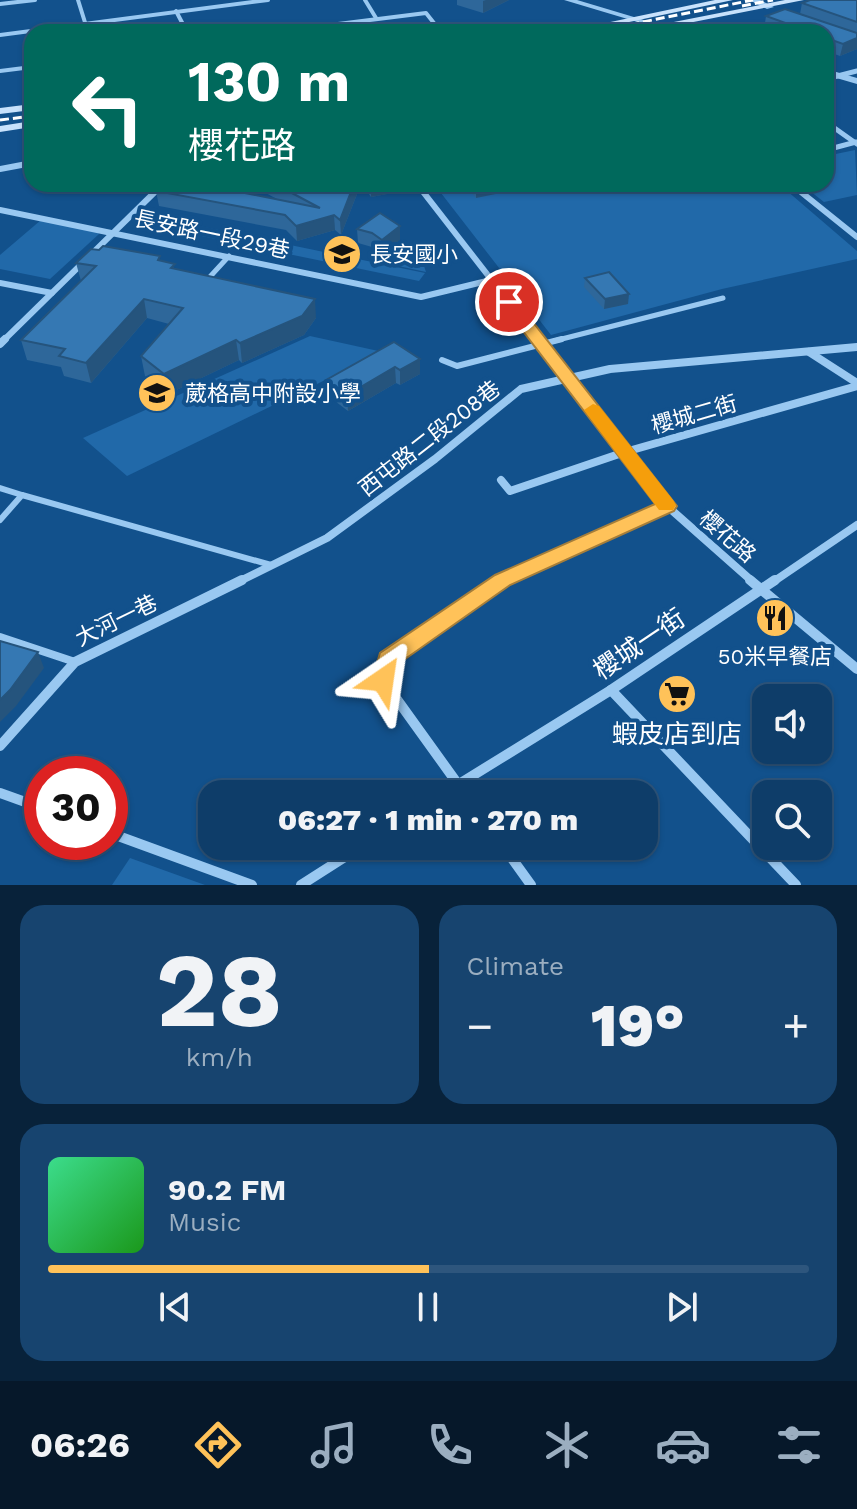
<!DOCTYPE html>
<meta charset="utf-8">
<style>
:root{--surface:#0e3d69;--page:#17446f;--text:#f1f3f6;--muted:#9baec0;--line:#2e567d;--accent:#ffc259}
body{margin:0;font-family:"Work Sans","Noto Sans TC",sans-serif;background:var(--page);color:var(--text);height:100vh;display:flex;flex-direction:column;font-size:30px;white-space:nowrap}
*{box-sizing:border-box;margin:0}
p{font-size:26px;color:var(--muted)}
.icon{flex:none;width:44px;height:44px;fill:none;stroke:currentColor;stroke-width:2;stroke-linecap:round;stroke-linejoin:round}
.map{position:relative;height:885px;overflow:hidden}
.side{display:flex;flex-direction:column;gap:20px;padding:20px;background:#08223a;flex:1}
.side>*{flex:none}
.guide{position:absolute;left:24px;top:24px;width:810px;height:168px;border-radius:24px;box-shadow:0 2px 6px #0004,0 0 0 2px var(--line);background:#00695c;color:#fff;overflow:hidden}
.fabs{position:absolute;left:752px;top:684px;display:grid;gap:16px}
.fabs a{display:grid;place-items:center;width:80px;height:80px;border-radius:16px;background:var(--surface);box-shadow:0 2px 6px #0004,0 0 0 2px var(--line);font-size:40px}
.speed{position:absolute;left:24px;top:756px;display:flex;gap:16px;font-size:40px;font-weight:700;text-align:center}
.speed>*{display:grid;place-content:center;width:104px;height:104px;border-radius:50%;background:var(--surface);box-shadow:0 2px 6px #0004,0 0 0 2px var(--line);line-height:1}
.speed .limit{border:12px solid #d22;background:#fff;color:#111}
.pin{position:absolute;display:grid;place-items:center;width:68px;height:68px;color:#fff;margin:-34px;border:4px solid #fff;border-radius:50%;box-shadow:0 2px 8px #0007}
.me{position:absolute;width:88px;margin:-44px;rotate:32deg;stroke-linejoin:round;filter:drop-shadow(0 0 6px #0008)}
.turn{display:flex;align-items:center;gap:28px;height:168px;padding:0 32px;font-size:36px}
.turn .icon{width:104px;height:104px;stroke-width:2.5}
.turn b{display:block;font-size:56px;line-height:68px}
.big{font-size:60px;font-weight:800;line-height:1.1}
.side .card{flex:1;display:flex;flex-direction:column;justify-content:center;gap:12px;min-width:0;padding:0 28px;border-radius:24px;background:var(--page)}
.side .dial{align-items:center;gap:0}
.dial b{font-size:104px;line-height:1}
.song{display:flex;align-items:center;gap:24px}
.cover{width:96px;height:96px;border-radius:12px;background:linear-gradient(135deg,hsl(150 70% 55%),hsl(120 70% 35%))}
.played{height:8px;border-radius:4px;background:linear-gradient(90deg,var(--accent) 50%,var(--line) 50%)}
.keys{display:flex;justify-content:space-around;direction:ltr}
.heat{display:flex;justify-content:space-between;align-items:center;font-size:44px;direction:ltr}
.side .tiles{flex:1;display:grid;gap:20px;grid-template-columns:1fr 1fr}
.card:last-child{grid-column:span 2}
.trip{position:absolute;left:198px;top:780px;width:460px;height:80px;border-radius:24px;background:var(--surface);box-shadow:0 2px 6px #0004,0 0 0 2px var(--line);font-weight:800;line-height:80px;text-align:center}
.tab-bar{display:flex;height:128px;justify-content:space-around;align-items:center;background:#06182a;color:var(--muted)}
.tab-bar .icon{width:56px;height:56px}
.tab-bar .current{color:var(--accent)}
.tab-bar b{font-size:36px;color:var(--text)}
.map>svg:first-child{display:block}
.green{fill:#2169a9}
.lines{fill:none;stroke-linecap:round;stroke-linejoin:round}
.service-far3{stroke:#99c8f1;stroke-width:4}
.service-far2{stroke:#99c8f1;stroke-width:5}
.service-far1{stroke:#99c8f1;stroke-width:6}
.service{stroke:#99c8f1;stroke-width:8}
.minor-far3{stroke:#99c8f1;stroke-width:5}
.minor-far2{stroke:#99c8f1;stroke-width:6}
.minor-far1{stroke:#99c8f1;stroke-width:8}
.minor{stroke:#99c8f1;stroke-width:10}
.tertiary{fill:#99c8f1;fill-rule:evenodd}
.secondary{fill:#c8e2fc;fill-rule:evenodd}
.rail{stroke:#fff;stroke-width:3;stroke-dasharray:9 4;stroke-linecap:butt}
.wall{fill:#2e679a}
.shaded-wall{fill:#25547d}
.building{fill:#3578b3;stroke:#25547d;stroke-width:2}
.route{fill:#ffc259;stroke:#a67e3a;stroke-width:2}
.slow{fill:#f59e0b}
.labels{text-anchor:middle;stroke-width:8;stroke-linejoin:round;paint-order:stroke}
.street-label{font-size:22px;fill:#fff;stroke:#12518c}
.poi-label{font-size:22px;fill:#fff;stroke:#12518c;text-anchor:start}
.near-street-label{font-size:26px;fill:#fff;stroke:#12518c}
.near-poi-label{font-size:26px;fill:#fff;stroke:#12518c}
</style>
<div class="map">
<svg width="857" height="885" viewBox="0 0 857 885">
<rect width="100%" height="100%" fill="#12518c"/>
<!-- green -->
<g class="green">
<polygon points="855,150 857,195 824,202 801,184 826,184 826,156"/>
<polygon points="434,184 779,184 857,251 857,259 722,289 551,335"/>
<polygon points="151,216 425,273 419,281 143,224"/>
<polygon points="41,220 95,228 99,234 50,279 0,269 0,255"/>
<polygon points="407,242 421,257 426,272 380,262 393,245"/>
<polygon points="310,336 383,352 127,476 83,438"/>
<polygon points="130,858 205,885 112,885"/>
</g>
<g class="lines">
<!-- service-far3 -->
<g class="service-far3">
<polyline points="78,0 88,32"/>
<polyline points="365,0 376,18"/>
<polyline points="0,4 35,0"/>
<polyline points="176,11 187,32"/>
<polyline points="274,32 426,13 441,32"/>
<polyline points="0,35 268,0"/>
<polyline points="0,71 32,67"/>
</g>
<!-- service-far2 -->
<g class="service-far2">
<polyline points="207,280 229,256"/>
<polyline points="554,341 723,298"/>
</g>
<!-- service-far1 -->
<g class="service-far1">
<polyline points="442,360 457,366 562,339"/>
<polyline points="0,488 22,495"/>
<polyline points="0,520 22,495 271,565"/>
</g>
<!-- service -->
<polyline class="service" points="0,637 75,662"/>
<!-- minor-far3 -->
<g class="minor-far3">
<polyline points="826,79 857,71"/>
<polyline points="826,122 857,144"/>
<polyline points="826,150 856,142"/>
</g>
<!-- minor-far2 -->
<g class="minor-far2">
<polyline points="826,150 829,149"/>
<polyline points="0,169 32,163"/>
<polyline points="417,184 539,341"/>
<polyline points="791,184 857,237"/>
<polyline points="0,210 421,297 491,280"/>
<polyline points="0,283 52,293"/>
<polyline points="3,341 163,184"/>
</g>
<!-- minor-far1 -->
<g class="minor-far1">
<polyline points="537,339 667,506 753,582"/>
<polyline points="0,344 5,339"/>
<polyline points="809,352 857,383"/>
<polyline points="501,480 510,491 625,452 857,386"/>
<polyline points="238,582 327,538 435,459 521,389 610,369 857,347"/>
<polyline points="500,582 667,506"/>
<polyline points="773,582 857,525"/>
</g>
<!-- minor -->
<g class="minor">
<polyline points="750,580 857,669"/>
<polyline points="611,690 796,885"/>
<polyline points="0,746 75,662 242,580"/>
<polyline points="0,793 42,808"/>
<polyline points="443,794 611,690 775,580"/>
<polyline points="465,794 383,680 388,659 503,580"/>
<polyline points="110,833 252,885"/>
<polyline points="503,846 531,885"/>
<polyline points="301,885 362,846"/>
</g>
<!-- tertiary -->
<g class="tertiary">
<polygon points="564,0 577,0 684,32 671,32"/>
<polygon points="749,0 760,0 774,7 767,9"/>
<polygon points="826,69 857,78 857,84 826,75"/>
</g>
<!-- secondary -->
<g class="secondary">
<polygon points="715,0 733,0 582,32 563,32"/>
<polygon points="785,0 804,0 643,32 623,32"/>
<polygon points="32,104 32,110 0,114 0,108"/>
<polygon points="32,121 32,127 0,132 0,126"/>
</g>
<!-- rail -->
<g class="rail">
<polyline points="742,6 773,0"/>
<polyline points="592,32 753,0"/>
<polyline points="0,120 32,116"/>
</g>
</g>
<!-- wall -->
<g class="wall">
<polygon points="457,0 509,0 483,13 457,5"/>
<polygon points="857,0 857,49 840,56 826,51 826,32 750,32 765,23 766,16 800,14 802,3"/>
<polygon points="249,184 361,184 341,235 335,230 297,241 286,230 159,206 156,191 277,199"/>
<polygon points="362,184 386,184 387,194 371,197"/>
<polygon points="464,184 530,184 530,187 476,198"/>
<polygon points="357,229 400,240 382,254 372,247 358,243"/>
<polygon points="161,261 176,269 316,318 304,335 242,363 239,360 168,394 145,376 141,356 169,324 147,318 91,383 64,376 61,367 27,360 21,340 81,281 76,263"/>
<polygon points="585,278 628,304 604,309 584,287"/>
<polygon points="420,359 420,374 400,385 396,383 348,411 327,395 326,380"/>
</g>
<!-- shaded-wall -->
<g class="shaded-wall">
<polygon points="486,0 509,0 483,13 483,1"/>
<polygon points="857,38 857,49 840,56 843,44"/>
<polygon points="354,184 361,184 341,235 340,220"/>
<polygon points="371,184 386,184 387,194 371,197"/>
<polygon points="476,184 530,184 530,187 476,198"/>
<polygon points="334,215 335,230 297,241 296,226"/>
<polygon points="400,226 400,240 382,254 382,240"/>
<polygon points="629,294 628,304 604,309 605,299"/>
<polygon points="144,299 147,318 91,383 86,363"/>
<polygon points="315,299 316,318 304,335 242,363 240,343"/>
<polygon points="236,340 239,360 168,394 164,374"/>
<polygon points="420,359 420,374 400,385 400,370"/>
<polygon points="395,367 396,383 348,411 347,395"/>
<polygon points="38,652 44,668 16,706 0,722 0,700"/>
</g>
<!-- building -->
<g class="building">
<polygon points="810,0 857,0 857,22 802,3"/>
<polygon points="785,9 857,33 857,38 843,44 826,38 826,32 810,32 766,16"/>
<polygon points="763,23 800,32 750,32"/>
<polygon points="405,27 409,32 354,32 353,31"/>
<polygon points="646,28 651,30 698,28 699,32 625,32"/>
<polygon points="164,184 200,184 320,208 275,184 333,184 348,192 343,184 354,184 340,220 334,215 296,226 285,215 156,191"/>
<polygon points="380,213 400,226 382,240 372,233 357,229"/>
<polygon points="103,246 160,256 158,260 175,264 171,268 315,299 302,316 240,343 236,340 164,374 141,356 183,308 144,299 86,363 59,356 65,349 21,340 96,266 76,263 91,249 99,250"/>
<polygon points="609,272 629,294 605,299 585,278"/>
<polygon points="394,342 420,359 400,370 395,367 347,395 326,380"/>
<polygon points="0,641 38,652 10,690 0,700"/>
</g>
<!-- route -->
<polygon class="route" points="509,297 514,298 677,506 674,511 510,585 398,664 391,687 383,689 375,687 372,680 380,653 495,575 655,504 503,305 503,298"/>
<!-- slow -->
<polygon class="slow" points="593,404 599,406 673,500 676,505 673,510 659,510 584,410"/>
<!-- icons -->
<defs>
<g id="school-disc" transform="scale(2)"><circle r="9.5" fill="#ffc259" stroke="#12518c"/><path d="M0-5L7-2L0 1L-7-2ZM-4 1L0 2.5L4 1V4Q0 6-4 4Z" fill="#111"/></g>
<g id="restaurant-disc" transform="scale(2)"><circle r="9.5" fill="#ffc259" stroke="#12518c"/><path d="M-5-6h1v4h1v-4h1v4h1v-4h1v5L-1.5 .5V6h-2V.5L-5-1ZM5-6V6H3V1.5H1.5Q1.5-4 5-6Z" fill="#111"/></g>
<g id="supermarket-disc" transform="scale(2)"><circle r="9.5" fill="#ffc259" stroke="#12518c"/><path d="M-6-5.5h2.5l.6 2H6L4.5 2H-2.5L-4.4-4H-6ZM-1.5 3.2a1.3 1.3 0 1 0 .1 0ZM3 3.2a1.3 1.3 0 1 0 .1 0Z" fill="#111"/></g>
</defs>
<g fill-rule="evenodd">
<use href="#school-disc" x="342" y="254"/>
<use href="#school-disc" x="157" y="393"/>
<use href="#restaurant-disc" x="775" y="618"/>
<use href="#supermarket-disc" x="677" y="694"/>
</g>
<g class="labels">
<!-- street labels -->
<g class="street-label">
<text transform="translate(212 234) rotate(12)" y="8">長安路一段29巷</text>
<text transform="translate(694 414) rotate(-16)" y="8">櫻城二街</text>
<text transform="translate(429 438) rotate(-38)" y="8">西屯路二段208巷</text>
<text transform="translate(728 536) rotate(41)" y="8">櫻花路</text>
<text transform="translate(116 620) rotate(-26)" y="8">大河一巷</text>
</g>
<!-- poi labels -->
<g class="poi-label">
<text x="370" y="262">長安國小</text>
<text x="185" y="401">葳格高中附設小學</text>
<text x="775" y="664" text-anchor="middle">50米早餐店</text>
</g>
<!-- near-street labels -->
<g class="near-street-label">
<text transform="translate(639 644) rotate(-34)" y="9">櫻城一街</text>
</g>
<!-- near-poi labels -->
<g class="near-poi-label">
<text x="677" y="743">蝦皮店到店</text>
</g>
</g>
</svg>
<div class="fabs">
<a><svg class="icon" aria-label="sound" viewBox="0 0 24 24"><path d="M4 9h4l5-4v14l-5-4H4zM17 9q2 3 0 6"/></svg></a>
<a><svg class="icon" aria-label="search" viewBox="0 0 24 24"><circle cx="10" cy="10" r="6"/><path d="M15 15l6 6"/></svg></a>
</div>
<div class="speed"><div class="limit">30</div></div>
<div class="pin" style="left:509px;top:302px;background:#d93025"><svg class="icon" aria-label="arrive" viewBox="0 0 24 24"><path d="M6 21V4h12l-3 4 3 4H6"/></svg></div>
<svg class="me" style="left:383px;top:680px" viewBox="-20 -20 40 40"><path d="M0-17L14 15 0 8-14 15z" fill="#ffc259" stroke="#fff" stroke-width="4"/></svg>
<div class="trip">06:27 · 1 min · 270 m</div>
<div class="guide">
<div class="turn"><svg class="icon" aria-label="left" viewBox="0 0 24 24"><path d="M17 20v-9H6M10 6l-5 5 5 5"/></svg><div><b>130 m</b>櫻花路</div></div>
</div>
</div>
<section class="side">
<div class="tiles">
<div class="card dial"><b>28</b><p>km/h</p></div>
<div class="card"><p>Climate</p>
<div class="heat"><a>−</a><b class="big">19°</b><a>+</a></div>
</div>
<div class="card">
<div class="song"><i class="cover"></i><div><b>90.2 FM</b><p>Music</p></div></div>
<div class="played"></div>
<div class="keys"><svg class="icon" aria-label="previous" viewBox="0 0 24 24"><path d="M18 5L8 12l10 7zM5 5v14"/></svg><svg class="icon" aria-label="pause" viewBox="0 0 24 24"><path d="M8 5v14M16 5v14"/></svg><svg class="icon" aria-label="next" viewBox="0 0 24 24"><path d="M6 5l10 7-10 7zM19 5v14"/></svg></div>
</div>
</div>
</section>
<nav class="tab-bar">
<b>06:26</b>
<svg class="icon current" aria-label="directions" viewBox="0 0 24 24"><path d="M12 3l9 9-9 9-9-9zM9 14v-3h6M13 9l2 2-2 2"/></svg>
<svg class="icon" aria-label="music" viewBox="0 0 24 24"><path d="M9 18V5l10-2v13"/><circle cx="6" cy="18" r="3"/><circle cx="16" cy="16" r="3"/></svg>
<svg class="icon" aria-label="phone" viewBox="0 0 24 24"><path d="M5 4h4l2 5-3 2q2 4 5 5l2-3 5 2v4C11 20 4 13 5 4z"/></svg>
<svg class="icon" aria-label="climate" viewBox="0 0 24 24"><path d="M12 3v18M4 7l16 10M4 17L20 7"/></svg>
<svg class="icon" aria-label="car" viewBox="0 0 24 24"><path d="M5 17H2v-5l4-1 3-4h7l3 4 3 1v5h-3M9 17h6M6 11h13"/><circle cx="7" cy="17" r="2"/><circle cx="17" cy="17" r="2"/></svg>
<svg class="icon" aria-label="filters" viewBox="0 0 24 24"><path d="M4 7h16M4 17h16"/><circle cx="9" cy="7" r="2"/><circle cx="15" cy="17" r="2"/></svg>
</nav>
